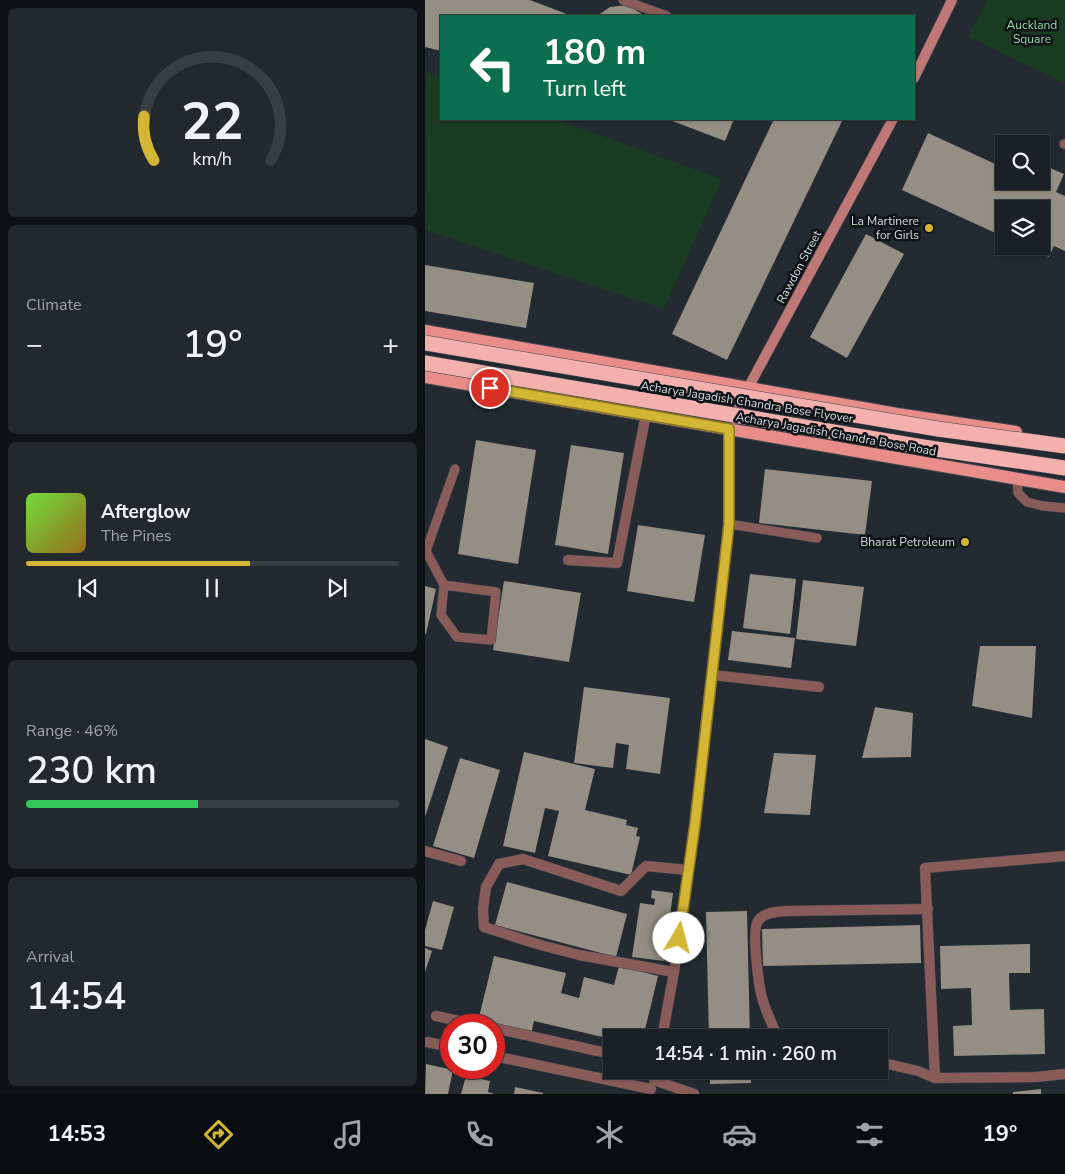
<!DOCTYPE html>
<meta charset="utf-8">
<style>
:root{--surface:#1a2025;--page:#23282d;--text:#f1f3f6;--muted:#9fa3a7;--line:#383e42;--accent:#d4b635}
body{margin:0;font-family:"Nunito Sans",sans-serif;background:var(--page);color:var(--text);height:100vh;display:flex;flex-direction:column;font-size:19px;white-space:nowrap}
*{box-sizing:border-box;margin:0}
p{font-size:16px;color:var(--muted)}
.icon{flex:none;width:28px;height:28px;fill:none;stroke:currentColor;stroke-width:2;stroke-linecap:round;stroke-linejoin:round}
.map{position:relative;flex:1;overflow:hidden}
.side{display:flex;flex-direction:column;gap:8px;padding:8px;background:#0e1214;width:425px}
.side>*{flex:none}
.guide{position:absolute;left:15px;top:15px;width:475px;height:105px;border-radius:0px;box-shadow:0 1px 4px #0004,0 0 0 1px var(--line);background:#0b6e4f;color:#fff;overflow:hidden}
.tools{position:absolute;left:570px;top:135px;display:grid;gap:10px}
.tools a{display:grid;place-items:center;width:55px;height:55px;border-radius:0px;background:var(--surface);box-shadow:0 1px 4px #0004,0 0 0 1px var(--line);font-size:25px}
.speed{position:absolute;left:15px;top:1014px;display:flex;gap:10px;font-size:25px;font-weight:700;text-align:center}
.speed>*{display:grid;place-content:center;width:65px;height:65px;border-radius:50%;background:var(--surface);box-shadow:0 1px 4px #0004,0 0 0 1px var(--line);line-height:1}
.speed .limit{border:8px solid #d22;background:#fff;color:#111}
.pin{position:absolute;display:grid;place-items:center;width:42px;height:42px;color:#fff;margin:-21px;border:2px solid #fff;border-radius:50%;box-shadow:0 1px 5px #0007}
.me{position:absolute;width:55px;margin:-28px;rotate:8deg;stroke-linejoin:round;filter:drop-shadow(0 0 4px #0008)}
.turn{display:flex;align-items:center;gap:18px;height:105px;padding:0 20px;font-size:22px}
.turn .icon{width:65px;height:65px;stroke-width:2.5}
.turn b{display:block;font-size:35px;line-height:42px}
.big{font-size:38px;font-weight:600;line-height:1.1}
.side .widget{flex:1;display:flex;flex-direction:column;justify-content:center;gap:8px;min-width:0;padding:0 18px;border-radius:8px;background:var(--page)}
.side .dial{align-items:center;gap:0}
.dial svg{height:130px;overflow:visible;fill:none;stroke:var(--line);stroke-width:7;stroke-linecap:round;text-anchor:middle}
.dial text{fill:var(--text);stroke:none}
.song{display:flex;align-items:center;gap:15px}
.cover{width:60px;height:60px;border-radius:8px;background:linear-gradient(135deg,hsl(100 70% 55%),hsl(40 70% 35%))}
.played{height:5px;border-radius:2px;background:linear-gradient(90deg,var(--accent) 60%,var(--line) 60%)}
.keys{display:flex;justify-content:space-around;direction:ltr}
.heat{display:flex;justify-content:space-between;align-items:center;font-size:28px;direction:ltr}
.charge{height:8px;border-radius:4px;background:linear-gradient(90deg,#34c759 46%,var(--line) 0)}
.trip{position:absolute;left:178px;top:1029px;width:285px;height:50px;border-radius:0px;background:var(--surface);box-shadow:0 1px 4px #0004,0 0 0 1px var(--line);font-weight:600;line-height:50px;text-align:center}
.menu{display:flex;height:80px;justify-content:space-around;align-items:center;background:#0a0d0f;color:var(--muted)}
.menu .icon{width:35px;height:35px}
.menu .on{color:var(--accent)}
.menu b{font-size:22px;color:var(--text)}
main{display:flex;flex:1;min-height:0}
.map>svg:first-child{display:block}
.green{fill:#1a3c22}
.building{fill:#958e84}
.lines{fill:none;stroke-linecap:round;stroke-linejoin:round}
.lane-casing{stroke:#40464d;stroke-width:10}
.street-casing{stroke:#40464d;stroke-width:11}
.secondary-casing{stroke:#40464d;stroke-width:11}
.primary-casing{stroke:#40464d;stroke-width:14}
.lane{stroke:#895c5a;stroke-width:9}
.street{stroke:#895c5a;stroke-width:10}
.secondary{stroke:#bf7875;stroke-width:10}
.primary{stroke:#e98d8a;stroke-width:12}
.highway-bridge-casing{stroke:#40464d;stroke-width:16;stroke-linecap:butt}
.highway-bridge{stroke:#f4b0ad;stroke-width:15}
.route-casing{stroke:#8a7622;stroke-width:12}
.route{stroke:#d4b635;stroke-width:9}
.poi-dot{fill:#d4b635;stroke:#0f1215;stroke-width:2}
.labels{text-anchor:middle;stroke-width:5;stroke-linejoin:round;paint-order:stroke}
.park-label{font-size:12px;fill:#94d7a1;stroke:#0f1215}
.poi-label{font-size:12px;fill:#d7dce1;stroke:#0f1215;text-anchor:end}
.street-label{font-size:12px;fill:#d7dce1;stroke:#0f1215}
</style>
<main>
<section class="side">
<div class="widget dial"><svg viewBox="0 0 100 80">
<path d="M14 69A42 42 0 1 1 86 69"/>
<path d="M14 69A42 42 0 0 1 8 42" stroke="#d4b635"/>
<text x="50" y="56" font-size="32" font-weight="700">22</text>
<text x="50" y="72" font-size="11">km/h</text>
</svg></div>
<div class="widget"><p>Climate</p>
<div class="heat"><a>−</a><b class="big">19°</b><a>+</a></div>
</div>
<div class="widget">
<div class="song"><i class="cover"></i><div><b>Afterglow</b><p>The Pines</p></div></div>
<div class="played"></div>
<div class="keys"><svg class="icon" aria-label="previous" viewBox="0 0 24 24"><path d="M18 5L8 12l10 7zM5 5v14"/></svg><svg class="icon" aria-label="pause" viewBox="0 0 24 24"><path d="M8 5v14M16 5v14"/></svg><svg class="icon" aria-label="next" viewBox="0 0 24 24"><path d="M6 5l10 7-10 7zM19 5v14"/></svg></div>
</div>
<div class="widget"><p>Range · 46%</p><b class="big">230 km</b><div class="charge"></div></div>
<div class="widget"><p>Arrival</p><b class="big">14:54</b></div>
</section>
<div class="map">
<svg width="640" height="1094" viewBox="0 0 640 1094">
<rect width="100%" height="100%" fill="#232a31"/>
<!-- green -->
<g class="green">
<polygon points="562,0 640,0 640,83 543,37"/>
<polygon points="1,72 16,78 16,119 130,119 297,179 239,309 0,230"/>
</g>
<!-- building -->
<g class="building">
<polygon points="0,0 105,0 147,16 16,16 16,51 0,47"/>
<polygon points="203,5 220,16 172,16 185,7"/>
<polygon points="242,119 309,119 300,141"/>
<polygon points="349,119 418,119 302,360 247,334"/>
<polygon points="503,133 579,168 579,181 616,181 616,164 639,174 631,192 640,196 640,251 629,246 624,257 599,246 616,246 616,209 579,209 579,237 477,190"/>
<polygon points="441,234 479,254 422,358 385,337"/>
<polygon points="0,265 109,283 101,328 0,311"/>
<polygon points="51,440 111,450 93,564 33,554"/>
<polygon points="146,445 199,453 183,554 130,545"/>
<polygon points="340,469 447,481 440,535 334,523"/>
<polygon points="213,525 280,535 269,602 202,591"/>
<polygon points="325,574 371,579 365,634 318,628"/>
<polygon points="378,580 439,587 431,646 371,639"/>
<polygon points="79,581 156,593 144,662 68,650"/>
<polygon points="0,586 11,589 1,634 0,634"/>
<polygon points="307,631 370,638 366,668 303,660"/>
<polygon points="555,646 611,646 607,718 547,706"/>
<polygon points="159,687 245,698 235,774 201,769 204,745 191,743 188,768 149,763"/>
<polygon points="450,707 488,713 486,757 437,758"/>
<polygon points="0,739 23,747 0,817"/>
<polygon points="99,752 170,769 160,810 202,820 201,825 213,828 211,836 215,837 206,875 123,856 134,811 120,808 110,853 78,846"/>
<polygon points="349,753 391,755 385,815 339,813"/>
<polygon points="35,758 75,770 49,858 8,846"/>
<polygon points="82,882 202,914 191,957 70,925"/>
<polygon points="227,890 248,893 239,961 207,957 215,903 229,905 230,899 226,898"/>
<polygon points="8,901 29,907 17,950 0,946 0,930"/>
<polygon points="322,911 325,1038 284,1038 281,912"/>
<polygon points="495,925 496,963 338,966 337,929"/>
<polygon points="605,944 605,973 584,973 585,1010 619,1009 620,1054 529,1056 528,1026 547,1025 546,988 516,989 515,946"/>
<polygon points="0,948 7,951 0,972"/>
<polygon points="69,956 141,973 136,993 154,998 159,977 189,985 194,966 233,976 218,1038 186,1038 186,1039 109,1021 106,1034 53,1021"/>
<polygon points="1,1064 28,1070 23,1094 0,1094"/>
<polygon points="285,1070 326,1070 326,1083 285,1084"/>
<polygon points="41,1076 65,1081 63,1092 70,1094 36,1094"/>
<polygon points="90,1087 118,1093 118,1094 89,1094"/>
<polygon points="616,1089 616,1094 588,1094 588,1092"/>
</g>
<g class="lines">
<!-- lane casing -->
<g class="lane-casing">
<g id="lane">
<polyline points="198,0 242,16"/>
<polyline points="639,144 640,144"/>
<polyline points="592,479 593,493 602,502 618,506 640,508"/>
<polyline points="304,524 392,538"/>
<polyline points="19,585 16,615 32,637 66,640 71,592 19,585 1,551 30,469"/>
</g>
</g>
<!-- street casing -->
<g class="street-casing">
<g id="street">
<polyline points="143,560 192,563 221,414"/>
<polyline points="288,675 394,687"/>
<polyline points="0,851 36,861"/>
<polyline points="249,972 154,955 112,944 59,927 58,909 61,887 74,864 98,859 196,891 221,866 263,870"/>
<polyline points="11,1016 53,1025"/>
<polyline points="69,1028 186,1054"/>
<polyline points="237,1038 249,972 270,824 304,524 304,429"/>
<path d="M353 1038C348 1026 342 1014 338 1001 334 989 326 930 333 921 339 912 352 912 361 911L503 909"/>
<polyline points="2,1042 26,1047"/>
<polyline points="69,1056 226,1089"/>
<polyline points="454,1062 493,1071 510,1078 611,1077 640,1074"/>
<polyline points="510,1078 500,868 640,856"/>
<polyline points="229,1080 269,1094"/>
</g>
</g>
<!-- secondary casing -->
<g class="secondary-casing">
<g id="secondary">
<polyline points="489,78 527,0"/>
<polyline points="309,419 323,388 468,119"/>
</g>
</g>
<!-- primary casing -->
<g class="primary-casing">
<g id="primary">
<polyline points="0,331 472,414 591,432"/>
<polyline points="0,377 640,487"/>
</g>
</g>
<!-- lane -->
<use href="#lane" class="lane"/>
<!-- street -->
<use href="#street" class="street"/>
<!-- secondary -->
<use href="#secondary" class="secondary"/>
<!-- primary -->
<use href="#primary" class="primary"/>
<!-- highway-bridge casing -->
<g class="highway-bridge-casing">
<g id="highway-bridge">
<polyline points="0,343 513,429 640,446"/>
<polyline points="0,363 498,447 640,468"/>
</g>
</g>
<!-- highway-bridge -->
<use href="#highway-bridge" class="highway-bridge"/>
</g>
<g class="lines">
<!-- route casing -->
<g class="route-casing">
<polyline id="route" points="65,388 304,429 304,524 270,824 254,938"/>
</g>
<!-- route -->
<use href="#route" class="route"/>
</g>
<!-- markers -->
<g class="poi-dot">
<circle cx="504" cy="228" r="5"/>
<circle cx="540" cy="542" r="5"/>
</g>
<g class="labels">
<!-- park labels -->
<g class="park-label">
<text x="607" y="29">Auckland<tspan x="607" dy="14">Square</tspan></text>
</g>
<!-- poi labels -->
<g class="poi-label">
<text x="494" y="225">La Martinere<tspan x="494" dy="14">for Girls</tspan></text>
<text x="530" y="546">Bharat Petroleum</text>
</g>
<!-- street labels -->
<g class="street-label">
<text transform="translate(374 267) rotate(-62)" y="4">Rawdon Street</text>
<text transform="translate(322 402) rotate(9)" y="4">Acharya Jagadish Chandra Bose Flyover</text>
<text transform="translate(411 434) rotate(10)" y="4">Acharya Jagadish Chandra Bose Road</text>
</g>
</g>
</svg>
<div class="tools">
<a><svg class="icon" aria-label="search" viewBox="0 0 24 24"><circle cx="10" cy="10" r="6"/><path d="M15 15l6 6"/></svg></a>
<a><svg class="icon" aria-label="layers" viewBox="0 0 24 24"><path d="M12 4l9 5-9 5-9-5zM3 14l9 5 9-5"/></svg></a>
</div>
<div class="speed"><div class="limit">30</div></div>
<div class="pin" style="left:65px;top:388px;background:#d93025"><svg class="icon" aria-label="arrive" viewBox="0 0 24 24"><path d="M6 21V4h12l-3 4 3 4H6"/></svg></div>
<svg class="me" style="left:254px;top:938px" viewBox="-20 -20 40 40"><circle r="19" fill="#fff"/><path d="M0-13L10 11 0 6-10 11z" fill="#d4b635"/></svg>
<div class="trip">14:54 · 1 min · 260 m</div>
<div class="guide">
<div class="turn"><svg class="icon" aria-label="left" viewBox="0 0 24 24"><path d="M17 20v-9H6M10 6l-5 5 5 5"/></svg><div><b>180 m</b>Turn left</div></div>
</div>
</div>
</main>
<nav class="menu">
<b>14:53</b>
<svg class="icon on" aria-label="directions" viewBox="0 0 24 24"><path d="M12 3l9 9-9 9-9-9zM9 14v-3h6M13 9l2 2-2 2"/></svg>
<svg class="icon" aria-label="music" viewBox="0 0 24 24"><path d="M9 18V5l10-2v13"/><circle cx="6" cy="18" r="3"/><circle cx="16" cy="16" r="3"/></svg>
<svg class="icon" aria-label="phone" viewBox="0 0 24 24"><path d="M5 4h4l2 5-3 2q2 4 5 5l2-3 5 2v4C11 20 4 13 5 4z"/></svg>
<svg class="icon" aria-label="climate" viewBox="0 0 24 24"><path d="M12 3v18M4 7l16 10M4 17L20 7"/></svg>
<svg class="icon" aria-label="car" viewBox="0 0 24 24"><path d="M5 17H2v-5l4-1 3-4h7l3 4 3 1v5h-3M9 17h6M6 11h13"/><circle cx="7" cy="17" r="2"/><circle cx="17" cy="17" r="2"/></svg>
<svg class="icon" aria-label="filters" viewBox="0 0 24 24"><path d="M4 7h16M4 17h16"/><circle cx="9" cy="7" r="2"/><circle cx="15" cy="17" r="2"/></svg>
<b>19°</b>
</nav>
